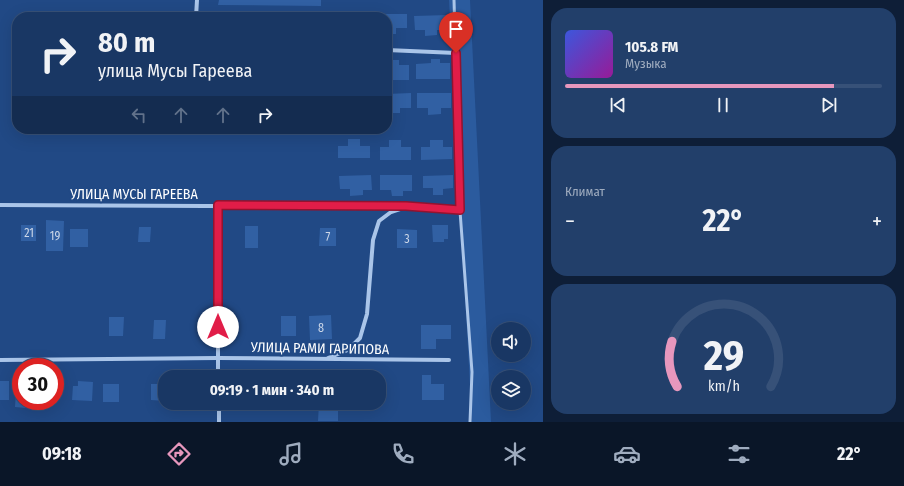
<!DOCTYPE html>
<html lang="ru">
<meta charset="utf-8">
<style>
:root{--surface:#193764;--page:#223f6a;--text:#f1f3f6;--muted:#9facbf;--line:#375178;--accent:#e797bd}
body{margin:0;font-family:"Fira Sans Condensed",sans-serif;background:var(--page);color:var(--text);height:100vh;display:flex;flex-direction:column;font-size:15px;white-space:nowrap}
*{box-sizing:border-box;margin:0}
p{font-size:13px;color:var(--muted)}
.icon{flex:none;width:22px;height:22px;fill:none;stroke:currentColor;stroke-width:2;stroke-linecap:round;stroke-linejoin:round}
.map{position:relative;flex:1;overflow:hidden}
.drawer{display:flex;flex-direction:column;gap:8px;padding:8px;background:#0e1e37;width:361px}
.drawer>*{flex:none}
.hud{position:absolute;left:12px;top:12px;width:380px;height:122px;border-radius:16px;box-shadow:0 4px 16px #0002,0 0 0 1px var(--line);background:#193764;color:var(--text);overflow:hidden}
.fabs{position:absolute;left:491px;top:322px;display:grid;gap:8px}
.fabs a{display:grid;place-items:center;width:40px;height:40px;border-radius:50%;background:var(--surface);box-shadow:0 4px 16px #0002,0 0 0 1px var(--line);font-size:20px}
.speed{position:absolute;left:12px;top:358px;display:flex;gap:8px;font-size:20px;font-weight:700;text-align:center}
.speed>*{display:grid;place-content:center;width:52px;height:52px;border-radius:50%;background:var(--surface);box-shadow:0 4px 16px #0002,0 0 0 1px var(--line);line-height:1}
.speed .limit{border:6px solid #d22;background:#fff;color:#111}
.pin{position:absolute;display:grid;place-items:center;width:34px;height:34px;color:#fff;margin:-41px -17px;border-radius:50% 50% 50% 0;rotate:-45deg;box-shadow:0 0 4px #0007}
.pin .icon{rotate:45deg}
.me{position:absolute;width:44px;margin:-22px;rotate:0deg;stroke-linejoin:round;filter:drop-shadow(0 0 3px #0008)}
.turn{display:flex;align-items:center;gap:14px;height:84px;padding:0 20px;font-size:18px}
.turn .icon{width:52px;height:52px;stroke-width:2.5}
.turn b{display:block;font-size:28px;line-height:34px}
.lanes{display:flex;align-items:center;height:38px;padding:0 20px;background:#0003;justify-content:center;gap:20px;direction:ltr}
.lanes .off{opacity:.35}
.big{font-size:30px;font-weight:700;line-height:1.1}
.drawer .widget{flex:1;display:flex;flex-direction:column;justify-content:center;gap:6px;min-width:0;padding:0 14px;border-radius:16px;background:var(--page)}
.drawer .dial{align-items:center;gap:0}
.dial svg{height:104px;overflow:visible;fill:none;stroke:var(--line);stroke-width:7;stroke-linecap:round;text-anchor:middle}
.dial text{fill:var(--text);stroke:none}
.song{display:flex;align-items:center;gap:12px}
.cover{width:48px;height:48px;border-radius:6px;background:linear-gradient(135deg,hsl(230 70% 55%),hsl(300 70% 35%))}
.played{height:4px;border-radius:2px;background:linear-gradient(90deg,var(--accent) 85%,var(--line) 85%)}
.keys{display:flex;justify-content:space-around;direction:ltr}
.heat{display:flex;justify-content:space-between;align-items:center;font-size:22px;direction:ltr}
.trip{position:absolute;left:158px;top:370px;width:228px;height:40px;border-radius:16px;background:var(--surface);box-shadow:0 4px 16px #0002,0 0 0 1px var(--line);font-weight:700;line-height:40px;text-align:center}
.menu{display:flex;height:64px;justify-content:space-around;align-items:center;background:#0a1628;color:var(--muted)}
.menu .icon{width:28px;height:28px}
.menu .on{color:var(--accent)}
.menu b{font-size:18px;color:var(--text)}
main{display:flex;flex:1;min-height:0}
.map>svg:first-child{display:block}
.green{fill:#2b5b9e}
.building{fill:#3160a3}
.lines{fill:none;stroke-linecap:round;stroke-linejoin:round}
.service{stroke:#aac5e9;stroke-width:3}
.minor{stroke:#aac5e9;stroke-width:4}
.route-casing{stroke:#92132f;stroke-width:10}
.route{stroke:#e11d48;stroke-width:7}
.labels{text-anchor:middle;stroke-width:4;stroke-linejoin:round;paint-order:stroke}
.number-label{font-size:12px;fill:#ccd7e8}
.street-label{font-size:14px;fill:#fff;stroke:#214985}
</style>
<main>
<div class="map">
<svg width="543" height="422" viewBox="0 0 543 422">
<rect width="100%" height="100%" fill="#214985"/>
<!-- green -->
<polygon class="green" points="449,0 470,0 491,422 472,422"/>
<!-- building -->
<g class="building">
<polygon points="219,0 321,0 321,6 218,5"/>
<rect x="332" y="14" width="33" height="3"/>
<polygon points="373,14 407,14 407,28 396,28 396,34 387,34 387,17 373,17"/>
<polygon points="448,15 448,30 437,30 437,35 425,36 425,30 415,30 414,16"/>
<polygon points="431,59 440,59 440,63 450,63 450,79 416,79 416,64 431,63"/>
<polygon points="391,60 399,60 399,65 409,65 409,80 387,80 387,65 391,65"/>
<polygon points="411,93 411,108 400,108 400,113 388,113 387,94"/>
<polygon points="417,93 451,93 451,108 441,108 441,114 428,115 428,108 417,108"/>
<polygon points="348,139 360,139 360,146 370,146 370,158 338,158 338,146 348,146"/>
<polygon points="389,140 401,140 401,147 411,147 411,160 380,160 380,147 389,147"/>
<polygon points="430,140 443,140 443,147 452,147 452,159 421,160 421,147 430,147"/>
<polygon points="371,175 372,190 363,190 363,195 350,196 350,189 340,189 339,176"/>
<polygon points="380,175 412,175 412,191 403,191 403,196 392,196 391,190 380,190"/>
<polygon points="453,175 453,188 443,189 443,195 433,195 433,188 423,188 423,176"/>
<polygon points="46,220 64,221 63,251 46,251"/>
<rect x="21" y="225" width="15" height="16"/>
<polygon points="432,225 448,225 448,239 444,239 444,242 433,242"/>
<rect x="245" y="226" width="13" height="22"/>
<polygon points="139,227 151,227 150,242 138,242"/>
<polygon points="320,228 336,228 336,246 319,246"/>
<rect x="70" y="229" width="18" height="18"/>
<polygon points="397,229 417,230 417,248 397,248"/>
<polygon points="331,315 332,339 310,340 309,316"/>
<rect x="281" y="316" width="15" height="20"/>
<polygon points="109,317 124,317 123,336 109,336"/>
<polygon points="154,320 166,320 165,339 153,339"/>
<polygon points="421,325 451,325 451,339 436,339 436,349 421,349"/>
<polygon points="422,375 431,375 431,384 444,384 444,400 422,400"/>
<polygon points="17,376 21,376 21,401 26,401 26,408 15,407"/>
<rect x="0" y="381" width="9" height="19"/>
<polygon points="78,381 93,382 92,401 72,400 73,386 78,386"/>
<rect x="103" y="384" width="16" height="18"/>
<polygon points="151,384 165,384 165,401 151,400"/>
<polygon points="319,403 329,403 329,408 338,408 338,421 318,421"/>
<rect x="359" y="403" width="14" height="5"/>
</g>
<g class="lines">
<!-- service -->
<polyline class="service" points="454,0 460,211 472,372 470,422"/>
<!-- minor -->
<g class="minor">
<polyline points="196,17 197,0"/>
<polyline points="387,50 456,53"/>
<polyline points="0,205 406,207 460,211"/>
<polyline points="328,358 348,350 360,338 367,314 373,240 379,221 391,212 403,208"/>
<polyline points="0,360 218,358 449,360"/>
<polyline points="218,377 218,205"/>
<polyline points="219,403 219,422"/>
</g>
</g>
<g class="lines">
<!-- route casing -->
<g class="route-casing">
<polyline id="route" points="218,327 218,205 406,206 460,210 456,53"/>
</g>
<!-- route -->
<use href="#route" class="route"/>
</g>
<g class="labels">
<!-- number labels -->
<g class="number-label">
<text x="29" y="237">21</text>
<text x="55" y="240">19</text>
<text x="328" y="241">7</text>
<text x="407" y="243">3</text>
<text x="321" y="332">8</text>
</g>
<!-- street labels -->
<g class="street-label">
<text x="134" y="199">УЛИЦА МУСЫ ГАРЕЕВА</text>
<text transform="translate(320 348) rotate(1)" y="5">УЛИЦА РАМИ ГАРИПОВА</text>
</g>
</g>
</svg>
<div class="fabs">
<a><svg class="icon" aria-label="sound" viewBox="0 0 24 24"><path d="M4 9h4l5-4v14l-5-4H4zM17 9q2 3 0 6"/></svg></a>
<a><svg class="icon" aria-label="layers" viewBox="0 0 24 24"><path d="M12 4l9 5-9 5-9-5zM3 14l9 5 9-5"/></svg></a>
</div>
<div class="speed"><div class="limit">30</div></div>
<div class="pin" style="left:456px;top:53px;background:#d93025"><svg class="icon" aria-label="arrive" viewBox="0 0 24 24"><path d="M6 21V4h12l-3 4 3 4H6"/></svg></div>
<svg class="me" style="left:218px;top:327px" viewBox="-20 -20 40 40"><circle r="19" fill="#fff"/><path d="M0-13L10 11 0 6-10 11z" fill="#e11d48"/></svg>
<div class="trip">09:19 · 1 мин · 340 m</div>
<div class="hud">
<div class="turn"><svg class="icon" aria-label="right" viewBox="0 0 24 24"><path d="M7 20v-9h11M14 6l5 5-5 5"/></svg><div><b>80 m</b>улица Мусы Гареева</div></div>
<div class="lanes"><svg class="icon off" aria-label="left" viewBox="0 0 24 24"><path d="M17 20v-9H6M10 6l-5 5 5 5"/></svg><svg class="icon off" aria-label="ahead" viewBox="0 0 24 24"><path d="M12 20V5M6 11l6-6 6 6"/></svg><svg class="icon off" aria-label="ahead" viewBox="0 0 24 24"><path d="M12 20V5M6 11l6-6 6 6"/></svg><svg class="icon" aria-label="right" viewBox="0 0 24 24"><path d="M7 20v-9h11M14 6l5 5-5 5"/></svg></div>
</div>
</div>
<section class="drawer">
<div class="widget">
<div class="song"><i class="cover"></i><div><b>105.8 FM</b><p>Музыка</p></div></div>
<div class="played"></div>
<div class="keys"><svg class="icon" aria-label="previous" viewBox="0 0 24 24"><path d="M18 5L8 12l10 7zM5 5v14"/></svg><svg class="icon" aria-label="pause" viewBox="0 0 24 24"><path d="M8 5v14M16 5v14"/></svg><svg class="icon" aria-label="next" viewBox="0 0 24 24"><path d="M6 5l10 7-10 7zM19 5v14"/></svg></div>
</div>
<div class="widget"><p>Климат</p>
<div class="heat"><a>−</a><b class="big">22°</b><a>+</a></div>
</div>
<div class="widget dial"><svg viewBox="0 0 100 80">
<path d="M14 69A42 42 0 1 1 86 69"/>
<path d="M14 69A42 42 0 0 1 10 34" stroke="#e797bd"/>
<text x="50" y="56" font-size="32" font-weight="700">29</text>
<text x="50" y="72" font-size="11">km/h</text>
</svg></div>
</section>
</main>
<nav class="menu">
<b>09:18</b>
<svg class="icon on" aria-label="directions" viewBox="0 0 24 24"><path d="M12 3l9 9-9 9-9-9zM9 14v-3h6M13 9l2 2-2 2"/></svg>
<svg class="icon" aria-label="music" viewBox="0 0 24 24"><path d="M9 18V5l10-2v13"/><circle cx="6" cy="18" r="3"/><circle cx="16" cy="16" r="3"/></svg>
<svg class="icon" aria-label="phone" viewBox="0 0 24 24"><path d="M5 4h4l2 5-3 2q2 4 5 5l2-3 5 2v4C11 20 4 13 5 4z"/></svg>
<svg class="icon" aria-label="climate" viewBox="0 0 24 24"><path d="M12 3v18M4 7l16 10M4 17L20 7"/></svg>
<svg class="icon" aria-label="car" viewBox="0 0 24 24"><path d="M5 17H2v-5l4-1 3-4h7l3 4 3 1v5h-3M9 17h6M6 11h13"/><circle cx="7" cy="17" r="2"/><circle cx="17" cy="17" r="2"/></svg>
<svg class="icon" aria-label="filters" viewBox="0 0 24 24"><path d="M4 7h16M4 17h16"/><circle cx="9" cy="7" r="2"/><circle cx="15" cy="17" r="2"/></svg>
<b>22°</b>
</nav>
